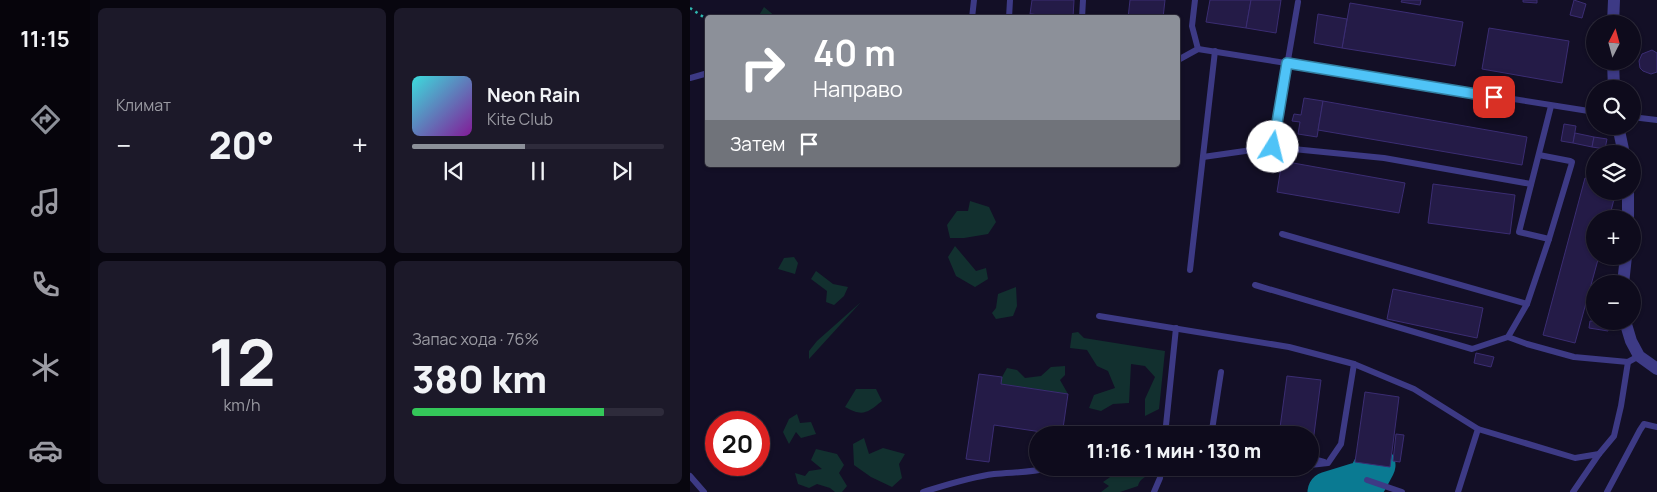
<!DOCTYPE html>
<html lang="ru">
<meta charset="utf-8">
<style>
:root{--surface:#0e0b1c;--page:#1c1929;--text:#f1f3f6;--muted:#9b9ba3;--line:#2e2b3b;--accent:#8c9099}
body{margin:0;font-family:Manrope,sans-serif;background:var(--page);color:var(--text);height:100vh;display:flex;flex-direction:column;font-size:19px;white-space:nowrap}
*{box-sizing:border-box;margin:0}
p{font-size:16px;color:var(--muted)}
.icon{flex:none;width:28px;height:28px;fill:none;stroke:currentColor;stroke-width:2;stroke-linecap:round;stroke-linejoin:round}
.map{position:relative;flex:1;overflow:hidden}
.side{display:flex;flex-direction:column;gap:8px;padding:8px;background:#08060f;width:600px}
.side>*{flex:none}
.hud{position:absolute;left:15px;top:15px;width:475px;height:152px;border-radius:5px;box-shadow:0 1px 4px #0004,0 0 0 1px var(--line);background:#8c9099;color:#fff;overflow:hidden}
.needle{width:32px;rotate:6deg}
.controls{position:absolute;left:896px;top:15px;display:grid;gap:10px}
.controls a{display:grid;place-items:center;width:55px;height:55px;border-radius:50%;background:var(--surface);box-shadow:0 1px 4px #0004,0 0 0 1px var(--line);font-size:25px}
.speed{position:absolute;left:15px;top:411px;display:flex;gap:10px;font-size:25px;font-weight:700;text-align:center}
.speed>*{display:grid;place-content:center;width:65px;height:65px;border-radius:50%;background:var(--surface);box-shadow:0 1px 4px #0004,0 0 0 1px var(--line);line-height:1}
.speed .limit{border:8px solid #d22;background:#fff;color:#111}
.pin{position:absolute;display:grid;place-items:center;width:42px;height:42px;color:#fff;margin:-21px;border-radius:10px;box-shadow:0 2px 8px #0006}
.me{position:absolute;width:55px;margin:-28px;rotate:9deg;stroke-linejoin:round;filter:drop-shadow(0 0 4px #0008)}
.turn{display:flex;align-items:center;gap:18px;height:105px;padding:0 25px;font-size:22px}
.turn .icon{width:65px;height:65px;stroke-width:2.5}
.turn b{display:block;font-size:35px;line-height:42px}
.then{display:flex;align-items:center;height:48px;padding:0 25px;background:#0003;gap:10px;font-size:19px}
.big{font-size:38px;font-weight:800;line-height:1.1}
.side .widget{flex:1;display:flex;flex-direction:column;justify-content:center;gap:8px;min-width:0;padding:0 18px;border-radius:8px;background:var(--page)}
.side .dial{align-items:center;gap:0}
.dial b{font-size:65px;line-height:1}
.song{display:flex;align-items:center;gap:15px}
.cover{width:60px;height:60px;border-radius:8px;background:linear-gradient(135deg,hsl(180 70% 55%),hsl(290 70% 35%))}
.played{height:5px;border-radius:2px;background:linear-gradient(90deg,var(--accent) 45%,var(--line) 45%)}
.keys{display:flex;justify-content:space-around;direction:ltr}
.heat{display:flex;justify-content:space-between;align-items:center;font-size:28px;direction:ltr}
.charge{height:8px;border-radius:4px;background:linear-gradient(90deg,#34c759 76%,var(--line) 0)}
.side .tiles{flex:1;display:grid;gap:8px;grid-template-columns:repeat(2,1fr)}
.trip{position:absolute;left:339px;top:426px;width:290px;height:50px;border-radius:25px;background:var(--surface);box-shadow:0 1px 4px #0004,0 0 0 1px var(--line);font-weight:800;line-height:50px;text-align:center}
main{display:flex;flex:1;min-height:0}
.tabs{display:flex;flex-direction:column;width:90px;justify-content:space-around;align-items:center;background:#06040b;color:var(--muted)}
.tabs .icon{width:35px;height:35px}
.tabs .on{color:var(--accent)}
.tabs b{font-size:22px;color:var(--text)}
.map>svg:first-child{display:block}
.green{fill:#12302f}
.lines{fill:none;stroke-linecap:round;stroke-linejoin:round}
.taxiway{stroke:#0a7a92;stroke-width:41}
.building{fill:#241b47;stroke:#3b2d73}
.path{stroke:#2fb8b0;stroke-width:2.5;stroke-dasharray:2.5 4;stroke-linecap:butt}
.lane{stroke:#3d3a85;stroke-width:6}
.street{stroke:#3d3a85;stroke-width:12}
.route-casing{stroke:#337fa1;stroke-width:12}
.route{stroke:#4fc3f7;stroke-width:9}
</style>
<main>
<nav class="tabs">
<b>11:15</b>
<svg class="icon on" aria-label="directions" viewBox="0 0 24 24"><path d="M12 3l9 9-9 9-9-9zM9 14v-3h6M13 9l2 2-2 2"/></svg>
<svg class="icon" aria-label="music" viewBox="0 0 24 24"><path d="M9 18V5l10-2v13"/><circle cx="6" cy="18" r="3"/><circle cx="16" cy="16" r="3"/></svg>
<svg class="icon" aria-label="phone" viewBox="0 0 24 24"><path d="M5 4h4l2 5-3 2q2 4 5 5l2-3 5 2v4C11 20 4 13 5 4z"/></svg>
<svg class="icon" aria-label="climate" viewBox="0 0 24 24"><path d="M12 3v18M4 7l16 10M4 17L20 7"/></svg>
<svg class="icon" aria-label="car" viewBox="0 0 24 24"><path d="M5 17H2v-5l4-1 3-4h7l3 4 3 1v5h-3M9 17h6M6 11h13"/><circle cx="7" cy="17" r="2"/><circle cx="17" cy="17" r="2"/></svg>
</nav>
<section class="side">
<div class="tiles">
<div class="widget"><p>Климат</p>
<div class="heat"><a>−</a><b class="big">20°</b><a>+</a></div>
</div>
<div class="widget">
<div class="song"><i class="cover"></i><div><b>Neon Rain</b><p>Kite Club</p></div></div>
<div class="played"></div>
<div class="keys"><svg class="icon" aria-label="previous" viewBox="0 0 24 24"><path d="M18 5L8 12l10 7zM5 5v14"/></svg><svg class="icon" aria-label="pause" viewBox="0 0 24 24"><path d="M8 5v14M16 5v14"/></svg><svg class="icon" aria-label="next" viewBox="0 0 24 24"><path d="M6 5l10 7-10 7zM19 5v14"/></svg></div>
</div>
<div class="widget dial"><b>12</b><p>km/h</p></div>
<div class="widget"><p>Запас хода · 76%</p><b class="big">380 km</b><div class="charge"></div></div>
</div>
</section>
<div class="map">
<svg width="967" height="492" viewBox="0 0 967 492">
<rect width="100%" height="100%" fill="#130f26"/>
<!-- green -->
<g class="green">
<polygon points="74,7 86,17 102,14 104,17 68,17"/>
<polygon points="280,201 299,207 306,222 298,234 274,238 260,238 257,225 267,211 278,211"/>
<polygon points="265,246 286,271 296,268 298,279 285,287 266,276 258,257"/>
<polygon points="104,257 108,263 105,274 88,269 94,258"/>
<polygon points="126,271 143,284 158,287 154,296 144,305 136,302 137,291 121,279"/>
<polygon points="326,287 327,306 323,316 306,319 302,313 306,308 308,294"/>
<polygon points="171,302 119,359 119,351 127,341"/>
<polygon points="388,332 394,338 475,351 469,409 455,416 455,399 465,377 455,366 441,364 439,403 423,404 411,411 399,408 404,395 425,388 418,371 407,366 397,350 380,348 382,333"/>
<polygon points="375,366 375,375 370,380 378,394 311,384 312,377 317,368 327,370 335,378 351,376 361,367"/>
<path d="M166 389H186L192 401C177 413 173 417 155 407Z"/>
<polygon points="107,414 110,423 121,422 126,434 111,438 106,432 99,444 93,432 99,419"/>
<polygon points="174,438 179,454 193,448 215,454 209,464 212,478 202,487 181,477 164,465 163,444"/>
<polygon points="126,449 147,454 154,465 149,473 157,486 152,492 145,492 140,488 127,484 119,488 108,484 105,473 115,476 119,471 132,469 121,460"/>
<path d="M433 468 442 475 453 468H472L473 469C463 475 451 475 448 486L430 492H411L419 486 413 482Z"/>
</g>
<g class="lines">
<!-- taxiway -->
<polyline class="taxiway" points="638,492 677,480 685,465"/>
</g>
<!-- building -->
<g class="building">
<polygon points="342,0 384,0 383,18 340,14"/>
<polygon points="440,0 475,0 473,18 438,18"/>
<polygon points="520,0 561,0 556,28 516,22"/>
<polygon points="561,0 591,0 586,33 556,28"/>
<polygon points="712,0 731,0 730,5 711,2"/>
<polygon points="833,0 847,0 847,3 833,2"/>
<polygon points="884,0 896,4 892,18 880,15"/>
<polygon points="660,3 773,22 765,66 652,48"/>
<polygon points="340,14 378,18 340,18"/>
<polygon points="628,14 657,19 652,48 624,43"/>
<polygon points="799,28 879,41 872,83 792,69"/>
<polygon points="962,50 967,53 967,72 961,74 953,71 950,68 949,61 952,54"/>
<polygon points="614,98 633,101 627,137 608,134 610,122 602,121 604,114 611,115"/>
<polygon points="633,101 837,137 832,165 628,130"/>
<polygon points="874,124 886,126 883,143 871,141"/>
<polygon points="885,133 904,137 902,147 883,143"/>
<polygon points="904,137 917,139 915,149 902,147"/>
<polygon points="592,161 715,183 709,213 587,192"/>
<polygon points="895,178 905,181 905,191 926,191 919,219 905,219 905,256 909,256 885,343 853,335"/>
<polygon points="743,184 825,195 820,234 738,223"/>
<polygon points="703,289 793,308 787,338 697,319"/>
<polygon points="900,321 919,323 918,331 899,328"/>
<polygon points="786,353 804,357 801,367 784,363"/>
<polygon points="289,374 312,377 311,384 378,394 372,435 304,425 299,462 276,459"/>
<polygon points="597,376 631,380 622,450 620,450 620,435 589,435"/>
<polygon points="675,392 709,397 700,467 665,462"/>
<polygon points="706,434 714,435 710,462 703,461"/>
</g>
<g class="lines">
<!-- path -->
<polyline class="path" points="0,8 18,20"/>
<!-- lane -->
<g class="lane">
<polyline points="505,0 502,26 508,49"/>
<polyline points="282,18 284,0"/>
<polyline points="319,18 320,0"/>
<polyline points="392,18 393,0"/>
<polyline points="488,60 508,49 905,112"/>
<polyline points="0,78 18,73"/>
<polyline points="942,117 967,120"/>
<polyline points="583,147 608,2"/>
<polyline points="513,157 583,147 694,158 841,184"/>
<polyline points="592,234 837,304"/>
<polyline points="859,239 829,232 861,106"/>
<polyline points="500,270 525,51"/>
<polyline points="565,285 782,349 818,337 837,304 859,239 881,166 882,162 880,161 849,155"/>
<polyline points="409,316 599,347 664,364 724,389 788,429 885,458 909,454"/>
<polyline points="818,337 837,344 884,357 938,362 949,356"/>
<polyline points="531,372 522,430 539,435"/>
<polyline points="475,435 486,328"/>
<polyline points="620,458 634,462"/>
<polyline points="620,465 638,463 651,444 664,364"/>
<polyline points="584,468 597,469 606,468"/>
<polyline points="0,476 14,492"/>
<polyline points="677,480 712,492"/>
<path d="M233 492C256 485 280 477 304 474 322 472 340 473 358 468"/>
<polyline points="464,492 470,478 471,468"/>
<polyline points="768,492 788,429"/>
<polyline points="883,492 909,454 924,436 931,406 938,362"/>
<polyline points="917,492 950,430 954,424 967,427"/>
</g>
<!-- street -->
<g class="street">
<polyline points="923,24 924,0"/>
<polyline points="923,61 924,89"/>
<polyline points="928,126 934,154"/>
<polyline points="938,219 938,191"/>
<polyline points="933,284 936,256"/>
<polyline points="935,321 941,341 949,356 967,369"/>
</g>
</g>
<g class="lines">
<!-- route casing -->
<g class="route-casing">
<polyline id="route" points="583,147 597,63 804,97"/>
</g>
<!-- route -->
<use href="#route" class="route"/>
</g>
</svg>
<div class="controls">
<a><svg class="needle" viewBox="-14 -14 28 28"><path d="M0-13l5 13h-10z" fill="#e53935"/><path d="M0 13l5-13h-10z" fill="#9b9ba3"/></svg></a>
<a><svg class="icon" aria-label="search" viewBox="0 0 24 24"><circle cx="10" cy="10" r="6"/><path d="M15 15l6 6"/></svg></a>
<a><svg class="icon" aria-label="layers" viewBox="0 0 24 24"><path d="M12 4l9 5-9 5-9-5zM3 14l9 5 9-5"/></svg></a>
<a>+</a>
<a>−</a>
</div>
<div class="speed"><div class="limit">20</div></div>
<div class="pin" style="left:804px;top:97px;background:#d93025"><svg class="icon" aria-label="arrive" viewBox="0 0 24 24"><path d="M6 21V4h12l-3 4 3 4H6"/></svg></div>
<svg class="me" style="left:583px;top:147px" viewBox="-20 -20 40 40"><circle r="19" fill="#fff"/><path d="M0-13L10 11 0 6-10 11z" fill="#4fc3f7"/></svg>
<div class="trip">11:16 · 1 мин · 130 m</div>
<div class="hud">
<div class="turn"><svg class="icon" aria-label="right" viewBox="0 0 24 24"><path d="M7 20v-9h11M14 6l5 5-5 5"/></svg><div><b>40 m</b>Направо</div></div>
<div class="then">Затем<svg class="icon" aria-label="arrive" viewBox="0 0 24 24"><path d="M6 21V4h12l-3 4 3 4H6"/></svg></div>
</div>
</div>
</main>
